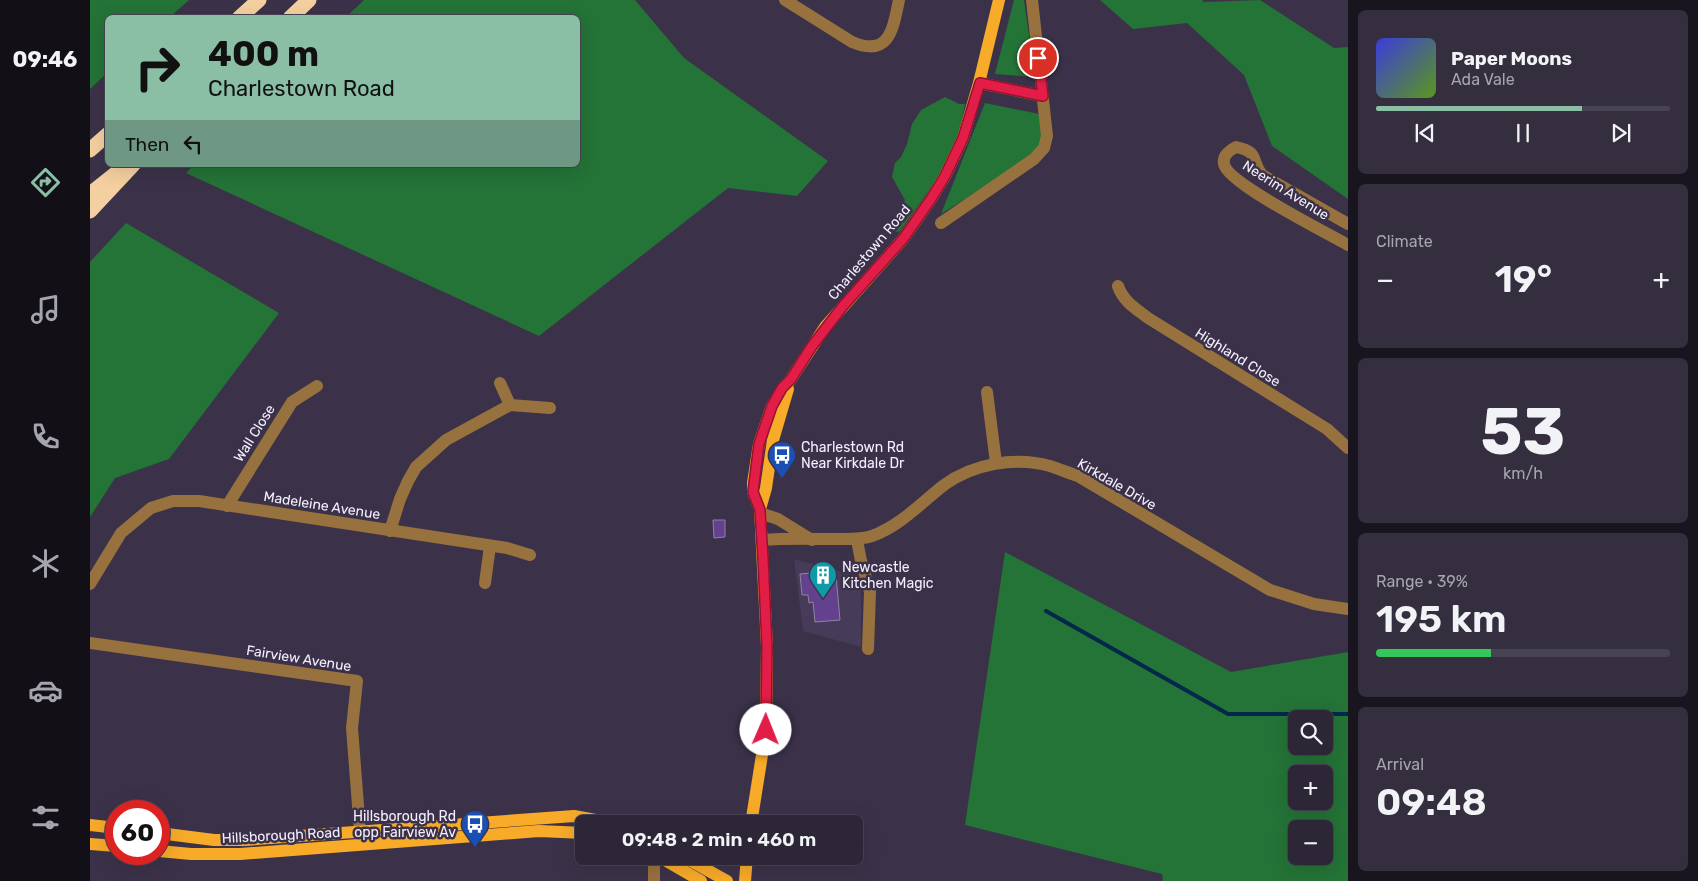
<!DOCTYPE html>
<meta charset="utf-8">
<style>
:root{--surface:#2c2637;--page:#342e3f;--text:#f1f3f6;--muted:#a6a5ad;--line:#484352;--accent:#8abfa5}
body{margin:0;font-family:Rubik,sans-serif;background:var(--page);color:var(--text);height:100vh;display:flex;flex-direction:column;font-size:19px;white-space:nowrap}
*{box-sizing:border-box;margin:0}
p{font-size:16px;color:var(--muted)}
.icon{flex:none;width:28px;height:28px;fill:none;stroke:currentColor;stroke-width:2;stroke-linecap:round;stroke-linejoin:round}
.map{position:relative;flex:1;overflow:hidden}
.sheet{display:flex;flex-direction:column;gap:10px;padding:10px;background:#18151e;width:350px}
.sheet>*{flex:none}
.guide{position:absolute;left:15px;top:15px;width:475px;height:152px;border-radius:8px;box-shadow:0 5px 20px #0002,0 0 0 1px var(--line);background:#8abfa5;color:#111;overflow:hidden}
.fabs{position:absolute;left:1198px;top:710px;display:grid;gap:10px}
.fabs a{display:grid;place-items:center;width:45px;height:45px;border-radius:8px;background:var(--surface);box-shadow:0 5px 20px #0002,0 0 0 1px var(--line);font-size:25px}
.speed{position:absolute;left:15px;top:800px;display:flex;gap:10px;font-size:25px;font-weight:700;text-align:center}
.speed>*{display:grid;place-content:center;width:65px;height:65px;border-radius:50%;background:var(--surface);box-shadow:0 5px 20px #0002,0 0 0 1px var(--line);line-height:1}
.speed .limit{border:8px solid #d22;background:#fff;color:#111}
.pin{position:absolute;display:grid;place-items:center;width:42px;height:42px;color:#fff;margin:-21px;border:2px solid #fff;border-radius:50%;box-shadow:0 1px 5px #0007}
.me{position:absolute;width:55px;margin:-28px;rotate:1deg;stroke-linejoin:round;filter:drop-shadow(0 0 4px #0008)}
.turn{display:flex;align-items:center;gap:18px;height:105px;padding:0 20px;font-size:22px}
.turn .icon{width:65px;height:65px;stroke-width:2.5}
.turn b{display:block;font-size:35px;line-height:42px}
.then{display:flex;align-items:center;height:48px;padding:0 20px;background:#0003;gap:10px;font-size:19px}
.big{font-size:38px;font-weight:600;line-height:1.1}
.sheet .tile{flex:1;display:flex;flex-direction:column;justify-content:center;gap:8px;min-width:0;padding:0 18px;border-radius:8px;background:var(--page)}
.sheet .dial{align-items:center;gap:0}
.dial b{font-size:65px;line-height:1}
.song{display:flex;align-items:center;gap:15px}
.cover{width:60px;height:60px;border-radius:8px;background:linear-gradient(135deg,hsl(240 70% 55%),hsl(90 70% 35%))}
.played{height:5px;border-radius:2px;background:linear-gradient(90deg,var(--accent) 70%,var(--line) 70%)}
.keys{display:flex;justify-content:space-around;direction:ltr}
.heat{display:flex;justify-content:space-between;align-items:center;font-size:28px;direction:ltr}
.charge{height:8px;border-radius:4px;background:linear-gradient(90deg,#34c759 39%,var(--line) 0)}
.trip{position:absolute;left:485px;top:815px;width:288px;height:50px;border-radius:8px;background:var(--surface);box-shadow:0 5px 20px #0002,0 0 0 1px var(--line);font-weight:600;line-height:50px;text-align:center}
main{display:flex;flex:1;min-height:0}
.tab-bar{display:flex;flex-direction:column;width:90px;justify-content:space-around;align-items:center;background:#120f16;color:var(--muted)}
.tab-bar .icon{width:35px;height:35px}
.tab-bar .active{color:var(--accent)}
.tab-bar b{font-size:22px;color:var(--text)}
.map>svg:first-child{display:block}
.built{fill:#463b58}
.green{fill:#247337;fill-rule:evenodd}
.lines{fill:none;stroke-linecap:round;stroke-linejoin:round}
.stream{stroke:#01274a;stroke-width:4}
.building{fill:#63418f;stroke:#8e85a0}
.minor{stroke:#98723e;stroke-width:12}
.major{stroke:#f8ab29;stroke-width:12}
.highway{stroke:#f4d0a0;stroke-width:15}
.route-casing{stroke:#92132f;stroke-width:12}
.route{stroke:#e11d48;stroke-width:9}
.labels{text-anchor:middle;stroke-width:5;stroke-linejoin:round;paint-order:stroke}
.street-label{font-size:14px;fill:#f4effe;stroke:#3b3249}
.poi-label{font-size:14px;fill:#f4effe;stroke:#3b3249;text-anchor:start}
</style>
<main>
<nav class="tab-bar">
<b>09:46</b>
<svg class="icon active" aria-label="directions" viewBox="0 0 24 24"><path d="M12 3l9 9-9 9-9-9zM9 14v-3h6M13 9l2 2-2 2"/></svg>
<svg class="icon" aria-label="music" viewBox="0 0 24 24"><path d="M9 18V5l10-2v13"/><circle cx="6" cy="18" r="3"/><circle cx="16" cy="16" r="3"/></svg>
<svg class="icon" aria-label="phone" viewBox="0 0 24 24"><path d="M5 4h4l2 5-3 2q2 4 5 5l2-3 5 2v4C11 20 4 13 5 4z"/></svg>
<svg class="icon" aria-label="climate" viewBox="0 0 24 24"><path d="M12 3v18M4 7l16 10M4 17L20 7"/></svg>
<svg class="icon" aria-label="car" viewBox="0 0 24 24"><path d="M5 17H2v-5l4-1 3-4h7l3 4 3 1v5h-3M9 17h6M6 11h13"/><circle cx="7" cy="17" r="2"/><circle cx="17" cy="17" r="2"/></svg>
<svg class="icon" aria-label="filters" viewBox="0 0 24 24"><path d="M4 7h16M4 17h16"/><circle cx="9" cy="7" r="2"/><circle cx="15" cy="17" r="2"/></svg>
</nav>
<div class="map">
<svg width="1258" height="881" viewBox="0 0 1258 881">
<rect width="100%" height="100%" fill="#3b3249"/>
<!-- built -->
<polygon class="built" points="704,559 771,577 771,647 713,631"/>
<!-- green -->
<g class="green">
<polygon points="0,0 99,0 80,17 18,18 17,73 0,89"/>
<polygon points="274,0 545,0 594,58 738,161 707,196 638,188 449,336 96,173 104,165 488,165 488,18 256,17"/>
<polygon points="924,0 934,0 945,77 905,74"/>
<polygon points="1010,0 1112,0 1114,2 1170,0 1244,48 1258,47 1258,199 1182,146 1154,75 1097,23 1043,29"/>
<polygon points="855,97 869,104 875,104 868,137 854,169 810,231 806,232 802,228 815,200 802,177 805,163 811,157 817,144 822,124 831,110"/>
<polygon points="895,103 954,115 950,152 851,214"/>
<polygon points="36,223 189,313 79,459 25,478 0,517 0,262"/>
<path d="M915 552 1141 672 1258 652V881H1073L1072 874 875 825ZM1206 719H1234V746H1206ZM1206 774H1234V801H1206ZM1206 829H1234V856H1206Z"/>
</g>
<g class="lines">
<!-- stream -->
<polyline class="stream" points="956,611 1138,714 1258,714"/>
</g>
<!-- building -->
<g class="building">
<polygon points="623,520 635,520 635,537 624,538"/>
<polygon points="742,571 742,575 746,575 750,620 725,622 723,602 719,603 718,595 712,595 710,574"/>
</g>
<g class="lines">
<!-- minor -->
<g class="minor">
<path d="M695 0 762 42C800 58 803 28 809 0"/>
<polyline points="889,83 953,96"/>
<polyline points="851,223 944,159 954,148 957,136 942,0"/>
<path d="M1258 224 1172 175C1160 159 1170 152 1146 147 1140 150 1132 156 1134 164 1137 183 1237 233 1258 245"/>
<path d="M1028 286C1033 301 1045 308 1058 318L1237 429 1258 448"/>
<polyline points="410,383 420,405"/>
<polyline points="897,392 906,463"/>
<polyline points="137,506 202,402 227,386"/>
<polyline points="670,513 688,519 722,540"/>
<polyline points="300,531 310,499 318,481 326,467 356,440 420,405 460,408"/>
<path d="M672 540C696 538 721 539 745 539 758 539 770 540 782 536 810 526 831 503 854 485 883 464 925 456 960 466 969 469 979 473 988 476L1180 590 1224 604 1258 609"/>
<polyline points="767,540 771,561 780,592 778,649"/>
<polyline points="395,583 400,546"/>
<polyline points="0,584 31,533 61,508 83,501 109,501 417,548 440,555"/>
<polyline points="0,643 267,681 262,728 270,831"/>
<polyline points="561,856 564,865 564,881"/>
</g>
<!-- major -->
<g class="major">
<polyline points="670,509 663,492 663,483 669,444 682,406 693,389 701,379 735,327 813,239 841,199 855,176 873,138 889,83 909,0"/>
<polyline points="661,824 676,730 677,646 670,509 676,488 683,440 698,389"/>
<polyline points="0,825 26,828"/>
<polyline points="69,833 124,840 155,840 484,816 527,824"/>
<polyline points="0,844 26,846"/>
<polyline points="69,851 101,854 150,854 449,831 494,833"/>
<polyline points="568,856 611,881"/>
<polyline points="592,856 637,881"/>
<polyline points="655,881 657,856"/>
</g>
<!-- highway -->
<g class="highway">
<polyline points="149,18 169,0"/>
<polyline points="200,18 219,0"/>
<polyline points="0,150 18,134"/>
<polyline points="0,194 25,174"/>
<polyline points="0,211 43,165"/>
</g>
</g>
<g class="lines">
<!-- route casing -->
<g class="route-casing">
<polyline id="route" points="676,730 677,646 673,558 670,510 663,492 669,444 682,406 692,388 701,379 722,346 753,306 813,239 841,199 855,176 873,138 890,83 953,96 948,58"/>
</g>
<!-- route -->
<use href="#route" class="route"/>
</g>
<!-- icons -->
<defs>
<g id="bus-pin" transform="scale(1.4375)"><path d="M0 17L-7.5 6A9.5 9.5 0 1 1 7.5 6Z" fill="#1a4fb4" stroke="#3b3249"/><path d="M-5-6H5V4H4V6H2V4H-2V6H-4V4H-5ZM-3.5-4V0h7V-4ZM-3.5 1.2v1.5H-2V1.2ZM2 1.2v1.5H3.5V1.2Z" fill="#fff"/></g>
<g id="building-pin" transform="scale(1.4375)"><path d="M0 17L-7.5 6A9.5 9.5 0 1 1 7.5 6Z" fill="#0f9aa8" stroke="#3b3249"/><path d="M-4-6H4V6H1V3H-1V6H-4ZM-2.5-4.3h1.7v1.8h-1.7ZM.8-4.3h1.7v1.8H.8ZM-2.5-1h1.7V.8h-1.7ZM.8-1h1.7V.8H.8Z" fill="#fff"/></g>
</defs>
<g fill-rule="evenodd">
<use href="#bus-pin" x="692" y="455"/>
<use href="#building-pin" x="733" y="575"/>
<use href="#bus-pin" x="385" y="824"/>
</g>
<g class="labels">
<!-- street labels -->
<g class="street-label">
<text transform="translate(1196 190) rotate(32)" y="5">Neerim Avenue</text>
<text transform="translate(779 252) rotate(-50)" y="5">Charlestown Road</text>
<text transform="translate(1148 357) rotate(32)" y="5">Highland Close</text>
<text transform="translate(164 433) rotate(-58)" y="5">Wall Close</text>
<text transform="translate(1027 484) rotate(30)" y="5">Kirkdale Drive</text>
<text transform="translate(232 505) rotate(9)" y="5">Madeleine Avenue</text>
<text transform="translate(209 658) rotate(9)" y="5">Fairview Avenue</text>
<text transform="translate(191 835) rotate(-3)" y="5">Hillsborough Road</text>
</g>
<!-- poi labels -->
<g class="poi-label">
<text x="711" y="452">Charlestown Rd<tspan x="711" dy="16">Near Kirkdale Dr</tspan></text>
<text x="752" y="572">Newcastle<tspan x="752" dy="16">Kitchen Magic</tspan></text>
<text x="366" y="821" text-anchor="end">Hillsborough Rd<tspan x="366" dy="16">opp Fairview Av</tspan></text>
</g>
</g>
</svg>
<div class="fabs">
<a><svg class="icon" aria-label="search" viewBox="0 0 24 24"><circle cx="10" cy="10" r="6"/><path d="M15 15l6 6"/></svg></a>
<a>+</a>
<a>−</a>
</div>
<div class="speed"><div class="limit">60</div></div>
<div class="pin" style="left:948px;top:58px;background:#d93025"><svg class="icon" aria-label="arrive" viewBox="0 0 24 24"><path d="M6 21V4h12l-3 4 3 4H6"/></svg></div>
<svg class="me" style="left:676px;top:730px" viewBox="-20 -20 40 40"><circle r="19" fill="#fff"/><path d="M0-13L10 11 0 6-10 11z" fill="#e11d48"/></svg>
<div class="trip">09:48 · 2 min · 460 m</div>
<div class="guide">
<div class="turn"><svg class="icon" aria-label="right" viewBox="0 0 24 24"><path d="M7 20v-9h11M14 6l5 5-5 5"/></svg><div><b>400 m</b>Charlestown Road</div></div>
<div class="then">Then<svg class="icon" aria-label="left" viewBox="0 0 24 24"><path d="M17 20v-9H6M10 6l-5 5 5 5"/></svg></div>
</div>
</div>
<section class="sheet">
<div class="tile">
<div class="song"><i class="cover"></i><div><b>Paper Moons</b><p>Ada Vale</p></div></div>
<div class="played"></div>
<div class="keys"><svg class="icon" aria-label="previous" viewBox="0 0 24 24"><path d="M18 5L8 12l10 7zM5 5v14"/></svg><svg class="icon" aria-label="pause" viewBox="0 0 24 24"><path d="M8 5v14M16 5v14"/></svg><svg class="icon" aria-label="next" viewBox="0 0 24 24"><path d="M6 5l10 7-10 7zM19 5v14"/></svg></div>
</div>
<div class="tile"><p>Climate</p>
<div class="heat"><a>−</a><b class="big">19°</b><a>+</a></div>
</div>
<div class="tile dial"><b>53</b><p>km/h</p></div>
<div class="tile"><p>Range · 39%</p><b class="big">195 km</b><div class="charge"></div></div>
<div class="tile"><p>Arrival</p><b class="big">09:48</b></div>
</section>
</main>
